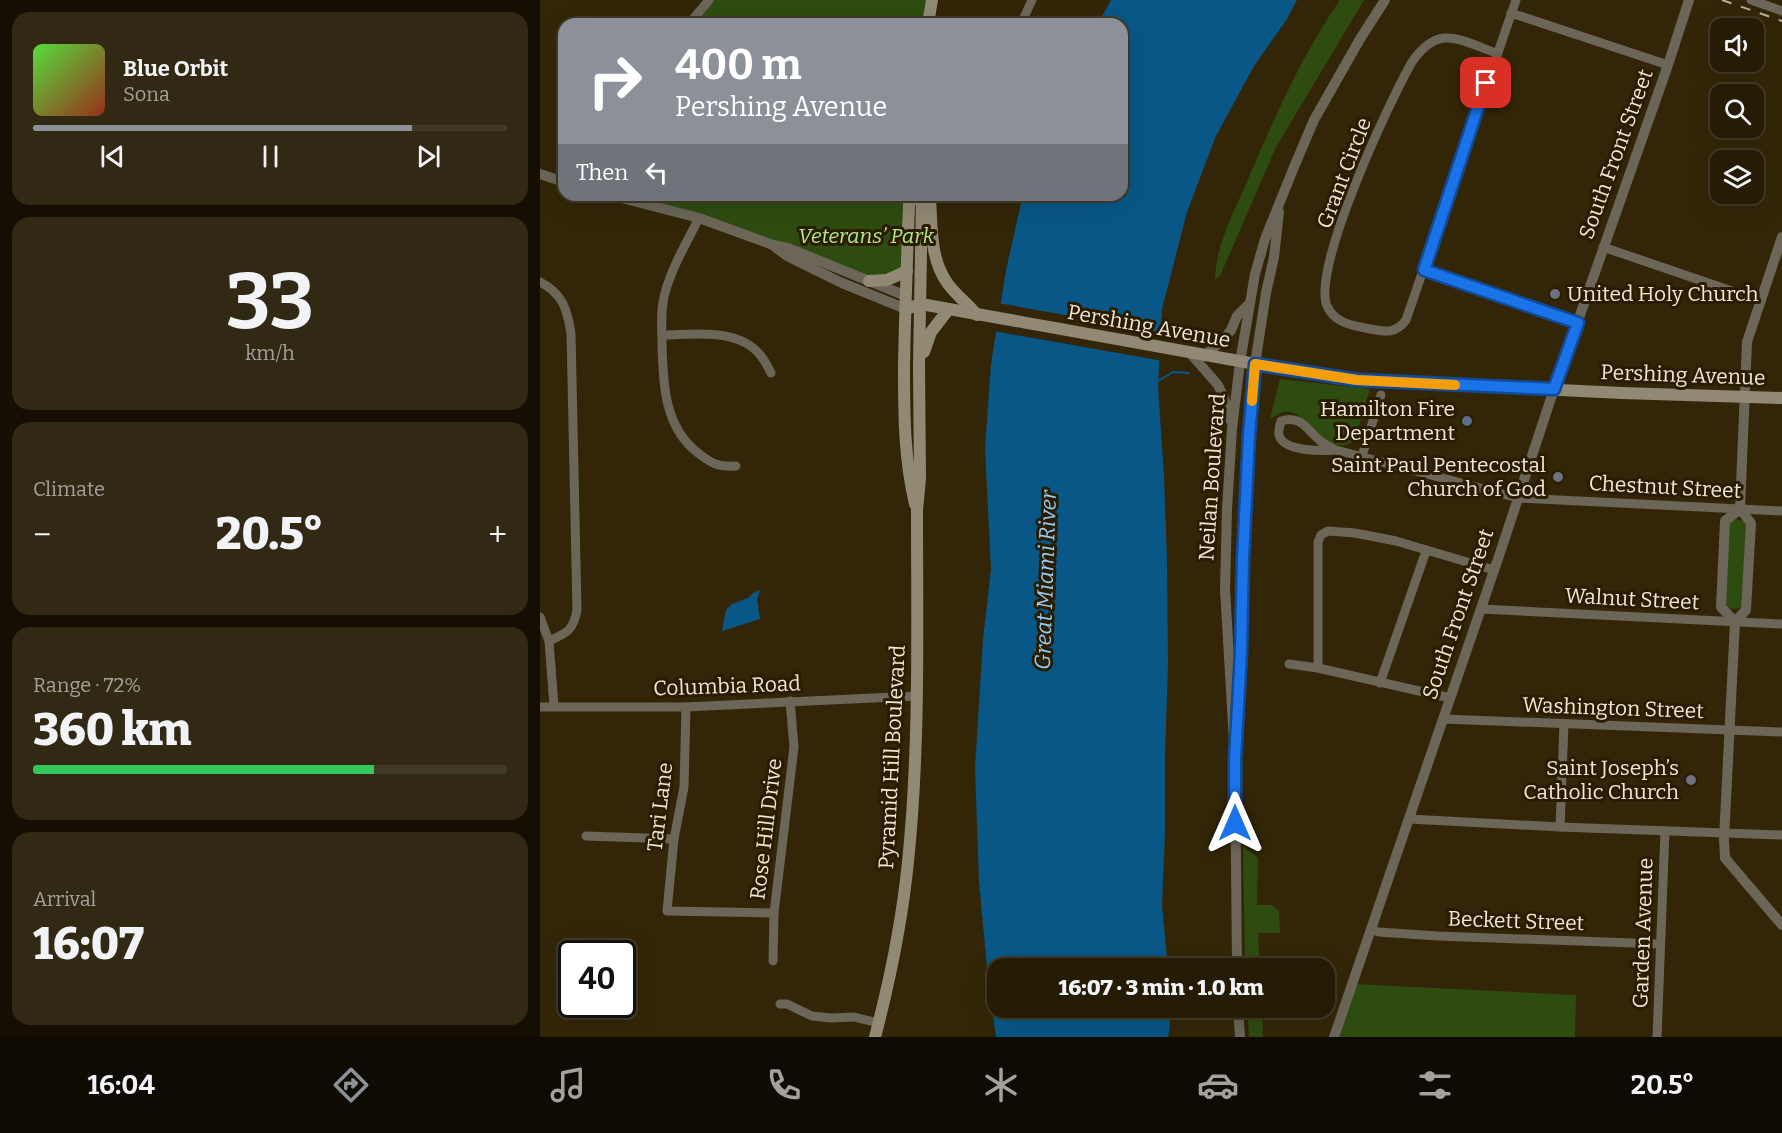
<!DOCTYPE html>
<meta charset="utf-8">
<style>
:root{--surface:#261c06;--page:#322914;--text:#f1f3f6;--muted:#a4a19b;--line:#423a28;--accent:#8c9099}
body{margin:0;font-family:Bitter,serif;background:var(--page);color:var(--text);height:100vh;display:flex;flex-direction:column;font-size:22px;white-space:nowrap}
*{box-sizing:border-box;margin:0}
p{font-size:20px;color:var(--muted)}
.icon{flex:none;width:33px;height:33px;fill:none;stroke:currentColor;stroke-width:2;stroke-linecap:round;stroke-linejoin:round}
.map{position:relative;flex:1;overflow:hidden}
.side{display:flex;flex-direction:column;gap:12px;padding:12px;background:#150f03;width:540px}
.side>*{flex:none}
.top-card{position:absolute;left:18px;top:18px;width:570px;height:183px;border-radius:18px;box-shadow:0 6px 24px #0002,0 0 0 2px var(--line);background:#8c9099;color:#fff;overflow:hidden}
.fabs{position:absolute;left:1170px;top:18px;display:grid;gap:12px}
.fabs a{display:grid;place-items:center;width:54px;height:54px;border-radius:12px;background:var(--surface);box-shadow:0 6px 24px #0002,0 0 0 2px var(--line);font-size:30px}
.speed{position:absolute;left:18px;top:940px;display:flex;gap:12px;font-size:30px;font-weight:700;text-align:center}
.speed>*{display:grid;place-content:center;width:78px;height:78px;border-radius:50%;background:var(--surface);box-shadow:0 6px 24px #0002,0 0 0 2px var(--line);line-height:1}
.speed .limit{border:3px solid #111;border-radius:9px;background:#fff;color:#111}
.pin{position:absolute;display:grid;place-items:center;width:51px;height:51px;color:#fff;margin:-26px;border-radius:12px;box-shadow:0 3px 9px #0006}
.me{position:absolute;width:66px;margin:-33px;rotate:0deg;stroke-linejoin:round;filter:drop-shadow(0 0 4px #0008)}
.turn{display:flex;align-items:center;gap:21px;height:126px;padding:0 18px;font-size:27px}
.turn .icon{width:78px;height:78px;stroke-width:2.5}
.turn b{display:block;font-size:42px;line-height:51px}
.then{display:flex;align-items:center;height:57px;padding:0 18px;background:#0003;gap:12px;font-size:22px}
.big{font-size:45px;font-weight:800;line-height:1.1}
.side .tile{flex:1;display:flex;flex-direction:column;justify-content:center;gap:9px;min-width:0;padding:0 21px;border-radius:18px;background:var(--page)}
.side .dial{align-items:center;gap:0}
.dial b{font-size:78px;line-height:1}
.song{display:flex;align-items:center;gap:18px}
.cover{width:72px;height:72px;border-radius:9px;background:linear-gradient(135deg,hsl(110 70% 55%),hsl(10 70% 35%))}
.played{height:6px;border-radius:3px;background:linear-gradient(90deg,var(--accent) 80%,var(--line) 80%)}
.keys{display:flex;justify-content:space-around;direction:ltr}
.heat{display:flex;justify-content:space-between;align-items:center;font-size:33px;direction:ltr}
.charge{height:9px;border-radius:4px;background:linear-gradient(90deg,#34c759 72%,var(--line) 0)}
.trip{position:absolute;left:447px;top:958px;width:348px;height:60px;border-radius:18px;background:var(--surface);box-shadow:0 6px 24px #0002,0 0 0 2px var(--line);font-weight:800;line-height:60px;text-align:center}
.menu{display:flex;height:96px;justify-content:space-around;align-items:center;background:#0f0b02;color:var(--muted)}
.menu .icon{width:42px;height:42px}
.menu .on{color:var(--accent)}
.menu b{font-size:27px;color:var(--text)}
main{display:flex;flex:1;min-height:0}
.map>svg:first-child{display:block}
.green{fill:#2f4c10}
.water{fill:#085787}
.pier{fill:#332608}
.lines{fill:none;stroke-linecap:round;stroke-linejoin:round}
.stream{stroke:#085787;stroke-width:2}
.minor{stroke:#6b6658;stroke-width:9}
.tertiary{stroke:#6b6658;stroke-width:10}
.secondary{stroke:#918973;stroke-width:12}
.rail{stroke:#b8ae9a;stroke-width:2;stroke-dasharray:10 10;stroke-linecap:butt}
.route-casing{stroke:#114b97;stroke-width:15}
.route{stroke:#1a73e8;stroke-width:10}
.slow{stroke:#f59e0b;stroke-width:10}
.worship-dot{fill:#6b7280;stroke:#291c00;stroke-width:2}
.service-dot{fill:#5c6f8a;stroke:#291c00;stroke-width:2}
.labels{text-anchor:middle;stroke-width:6;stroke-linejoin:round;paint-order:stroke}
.street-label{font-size:21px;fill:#efe6d6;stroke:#291c00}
.park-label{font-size:21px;font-style:italic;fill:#b3e687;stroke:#291c00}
.poi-label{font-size:21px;fill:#efe6d6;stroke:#291c00;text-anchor:end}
.water-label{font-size:22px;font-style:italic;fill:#97cbf5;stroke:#291c00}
</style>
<main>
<section class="side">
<div class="tile">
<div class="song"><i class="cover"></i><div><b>Blue Orbit</b><p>Sona</p></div></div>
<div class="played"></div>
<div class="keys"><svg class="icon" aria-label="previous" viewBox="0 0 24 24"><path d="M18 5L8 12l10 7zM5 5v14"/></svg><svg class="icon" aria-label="pause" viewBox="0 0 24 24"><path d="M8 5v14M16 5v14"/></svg><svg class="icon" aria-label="next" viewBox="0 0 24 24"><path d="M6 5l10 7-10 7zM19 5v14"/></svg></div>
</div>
<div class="tile dial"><b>33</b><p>km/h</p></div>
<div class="tile"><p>Climate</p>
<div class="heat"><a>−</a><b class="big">20.5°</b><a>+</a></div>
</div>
<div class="tile"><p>Range · 72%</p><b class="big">360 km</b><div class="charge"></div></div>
<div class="tile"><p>Arrival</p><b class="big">16:07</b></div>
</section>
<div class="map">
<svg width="1242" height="1037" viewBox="0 0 1242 1037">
<rect width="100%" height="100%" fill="#332608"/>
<!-- green -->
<g class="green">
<polygon points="169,0 392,0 388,24 149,24"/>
<path d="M800 0H824L736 147 680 276 675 279C676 245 693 214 706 184 733 121 761 56 800 0Z"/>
<polygon points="70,195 373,195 367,271 342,281 248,248"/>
<path d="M740 379 830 389 814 441C783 461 768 406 743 412 739 413 734 417 730 419Z"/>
<path d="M1194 519 1201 520 1206 523 1202 606C1196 611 1191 609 1185 605L1188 522Z"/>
<polygon points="703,846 718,858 717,905 731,905 739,911 740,933 718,933 720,969 705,969"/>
<polygon points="812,984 1036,995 1035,1037 794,1037"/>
<polygon points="707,1008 722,1008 723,1037 709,1037"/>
</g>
<!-- water -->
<g class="water">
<polygon points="571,0 757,0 747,19 714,66 676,136 647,212 622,309 618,388 624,476 627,561 628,664 625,755 625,832 622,905 628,969 458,969 458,1008 629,1008 630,1026 628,1037 456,1037 448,979 439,881 435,768 443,639 451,569 445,448 451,364 466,270 483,195 582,195 582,24 558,24"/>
<polygon points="220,590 217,600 220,619 182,631 186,610 192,604 208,598 213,593"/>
</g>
<!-- pier -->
<polygon class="pier" points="458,303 624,333 623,361 453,331"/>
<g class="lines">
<!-- stream -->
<polyline class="stream" points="618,381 633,372 649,373"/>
<!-- minor -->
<g class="minor">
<polyline points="1211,0 1242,11"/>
<polyline points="971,13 1128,65"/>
<polyline points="149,24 169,0"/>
<polyline points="481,24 492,0"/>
<path d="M956 53C919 40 899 23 872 62 850 100 771 269 787 306 794 322 810 325 825 328 843 331 854 336 866 320L976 0"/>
<path d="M159 218C147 242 132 267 125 293 120 310 122 327 122 344 123 383 124 427 158 453 172 464 178 467 196 466"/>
<polyline points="1063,247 1221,301"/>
<polyline points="884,270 1038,323"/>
<path d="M0 282C23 294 27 309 31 333L37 610C33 631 27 633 9 641"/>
<path d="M122 335C154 335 199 327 221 356 225 361 228 367 231 373"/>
<path d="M796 450C783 451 743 452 739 435 738 430 740 425 741 421 762 414 768 432 783 443 787 446 792 448 796 450L978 498 1242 511"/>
<polyline points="822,456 841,395"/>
<polyline points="941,609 1242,624"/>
<polyline points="0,617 9,641 14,706"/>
<polyline points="749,664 778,668 910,698"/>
<polyline points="778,668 778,542 781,535 788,531 815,533 856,541 954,570"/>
<polyline points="840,683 886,551"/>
<polyline points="0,707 146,707 376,696"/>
<polyline points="146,707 144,787 134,839 127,911 234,913"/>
<polyline points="903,719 1242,732"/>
<polyline points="869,819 1020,827 1242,835"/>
<polyline points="1020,827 1024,724"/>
<polyline points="46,836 134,839"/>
<polyline points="831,930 839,932 898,936 1120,944"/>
<polyline points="233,961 234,913 254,747 250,701"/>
<polyline points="240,1004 247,1004 272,1016 291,1018 314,1017 338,1023"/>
<polyline points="1117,1037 1125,831"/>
</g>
<!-- tertiary -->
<g class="tertiary">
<polyline points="0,174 24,182"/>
<polyline points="70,195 159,218 233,245 248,248 366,296"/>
<polyline points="1242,237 1207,342 1200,509 1211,523 1206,610 1195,622 1184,839 1185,858 1242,925"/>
<polyline points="235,247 247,256 302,283 366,309"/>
<polyline points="650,353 678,385 684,398 690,420"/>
<polyline points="664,356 684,339 691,330 697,316 709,304"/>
<polyline points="1195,622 1181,607 1185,521 1200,509"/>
<polyline points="697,710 709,436 715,364 726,293 734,257 739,212"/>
<polyline points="697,969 695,759 685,589 687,509 692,429 700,362 715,274 725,239 754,167 774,120 820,39 845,0"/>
<polyline points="698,1008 700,1037"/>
<polyline points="794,1037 960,553 1014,389 1128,65 1149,0"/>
</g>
<!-- secondary -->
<g class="secondary">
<polyline points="388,24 392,0"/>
<path d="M373 195 369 205C367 258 365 312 364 366 364 413 364 458 375 504"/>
<path d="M390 199C392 227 390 260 408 284 416 295 428 304 437 315"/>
<polyline points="329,281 347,280 367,271"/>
<polyline points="366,309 381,304 727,366 817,380 1082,393 1242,398"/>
<polyline points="384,352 391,332 408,310"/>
<path d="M335 1037C350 980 362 921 368 862 380 745 377 628 377 510L380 479 379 366 382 195"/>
</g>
<!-- rail -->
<polyline class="rail" points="1182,0 1242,21"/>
</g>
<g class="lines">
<!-- route casing -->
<g class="route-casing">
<polyline id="route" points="695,823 695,759 701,652 703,558 709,436 715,364 817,380 1014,389 1038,323 884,270 946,83"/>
</g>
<!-- route -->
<use href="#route" class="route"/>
<!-- slow -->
<polyline class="slow" points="712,401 715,364 817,380 915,385"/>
</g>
<!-- markers -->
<g class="worship-dot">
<circle cx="1015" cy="294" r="6"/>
<circle cx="1018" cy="477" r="6"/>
<circle cx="1151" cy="780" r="6"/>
</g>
<circle class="service-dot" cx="927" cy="421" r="6"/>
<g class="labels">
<!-- street labels -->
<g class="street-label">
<text transform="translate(1076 154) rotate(-70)" y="7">South Front Street</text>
<text transform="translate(804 173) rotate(-69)" y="7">Grant Circle</text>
<text transform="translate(609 326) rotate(10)" y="7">Pershing Avenue</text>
<text transform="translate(1143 375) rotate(2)" y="7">Pershing Avenue</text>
<text transform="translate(672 477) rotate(-86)" y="7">Neilan Boulevard</text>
<text transform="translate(1125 487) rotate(3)" y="7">Chestnut Street</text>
<text transform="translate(1092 599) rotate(3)" y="7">Walnut Street</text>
<text transform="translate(918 614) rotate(-71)" y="7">South Front Street</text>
<text transform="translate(187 686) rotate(-2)" y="7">Columbia Road</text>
<text transform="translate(1073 708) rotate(2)" y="7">Washington Street</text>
<text transform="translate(352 757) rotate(-87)" y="7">Pyramid Hill Boulevard</text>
<text transform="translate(120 807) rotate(-83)" y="7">Tari Lane</text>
<text transform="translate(226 829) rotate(-83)" y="7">Rose Hill Drive</text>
<text transform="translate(976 921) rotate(2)" y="7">Beckett Street</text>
<text transform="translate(1103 933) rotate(-88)" y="7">Garden Avenue</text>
</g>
<!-- park labels -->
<g class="park-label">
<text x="326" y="243">Veterans’ Park</text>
</g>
<!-- poi labels -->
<g class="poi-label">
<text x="1027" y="301" text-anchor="start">United Holy Church</text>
<text x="915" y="416">Hamilton Fire<tspan x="915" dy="24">Department</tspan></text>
<text x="1006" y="472">Saint Paul Pentecostal<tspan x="1006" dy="24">Church of God</tspan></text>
<text x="1139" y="775">Saint Joseph’s<tspan x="1139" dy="24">Catholic Church</tspan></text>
</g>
<!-- water labels -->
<g class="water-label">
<text transform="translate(505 580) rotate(-88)" y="8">Great Miami River</text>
</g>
</g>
</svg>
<div class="fabs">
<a><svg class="icon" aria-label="sound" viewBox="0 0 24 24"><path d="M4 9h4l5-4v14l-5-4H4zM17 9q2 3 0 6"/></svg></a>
<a><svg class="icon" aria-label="search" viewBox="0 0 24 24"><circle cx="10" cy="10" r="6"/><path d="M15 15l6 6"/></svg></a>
<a><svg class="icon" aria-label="layers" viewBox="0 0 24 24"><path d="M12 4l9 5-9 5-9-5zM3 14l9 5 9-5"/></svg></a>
</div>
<div class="speed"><div class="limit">40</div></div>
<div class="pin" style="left:946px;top:83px;background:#d93025"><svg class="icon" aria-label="arrive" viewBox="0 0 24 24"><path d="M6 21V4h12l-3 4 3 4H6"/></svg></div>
<svg class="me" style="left:695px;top:823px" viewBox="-20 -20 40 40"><path d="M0-17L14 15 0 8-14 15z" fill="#1a73e8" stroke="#fff" stroke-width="4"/></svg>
<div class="trip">16:07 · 3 min · 1.0 km</div>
<div class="top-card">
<div class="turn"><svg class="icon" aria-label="right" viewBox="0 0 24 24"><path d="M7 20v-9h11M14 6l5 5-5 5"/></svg><div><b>400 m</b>Pershing Avenue</div></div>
<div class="then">Then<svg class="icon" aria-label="left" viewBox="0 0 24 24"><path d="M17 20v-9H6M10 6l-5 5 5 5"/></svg></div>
</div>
</div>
</main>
<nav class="menu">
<b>16:04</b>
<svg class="icon on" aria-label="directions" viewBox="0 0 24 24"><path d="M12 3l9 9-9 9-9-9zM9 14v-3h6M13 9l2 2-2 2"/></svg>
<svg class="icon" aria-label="music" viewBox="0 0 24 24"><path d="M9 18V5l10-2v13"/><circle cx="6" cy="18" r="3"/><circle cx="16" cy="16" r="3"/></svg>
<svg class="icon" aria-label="phone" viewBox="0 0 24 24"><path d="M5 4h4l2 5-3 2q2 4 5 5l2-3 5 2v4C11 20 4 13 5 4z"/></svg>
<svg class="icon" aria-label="climate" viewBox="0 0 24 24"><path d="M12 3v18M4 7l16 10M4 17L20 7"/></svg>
<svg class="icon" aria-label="car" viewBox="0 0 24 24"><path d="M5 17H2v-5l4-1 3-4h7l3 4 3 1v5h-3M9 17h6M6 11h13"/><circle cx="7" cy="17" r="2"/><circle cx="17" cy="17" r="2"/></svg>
<svg class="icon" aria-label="filters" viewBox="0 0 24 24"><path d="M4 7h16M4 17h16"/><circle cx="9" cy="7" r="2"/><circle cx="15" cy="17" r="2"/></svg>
<b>20.5°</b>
</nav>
